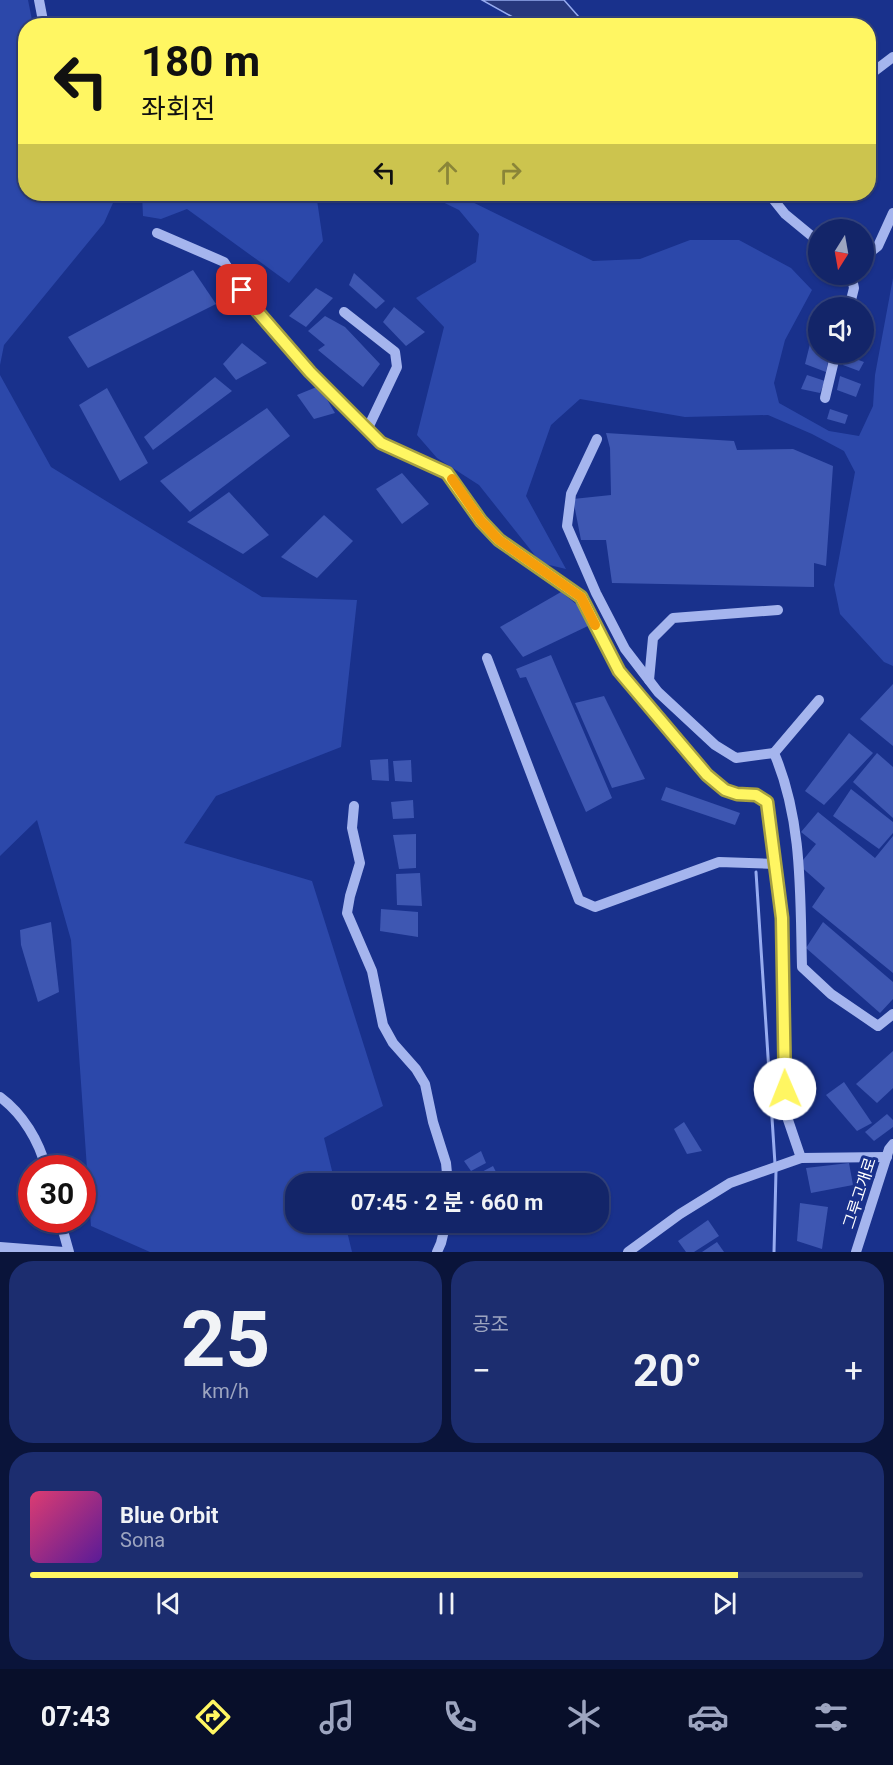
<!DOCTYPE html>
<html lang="ko">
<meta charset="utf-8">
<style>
:root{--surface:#132569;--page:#1c2d6f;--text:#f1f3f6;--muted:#9da5c0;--line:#32427d;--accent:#fff662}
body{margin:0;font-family:Roboto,"Noto Sans KR",sans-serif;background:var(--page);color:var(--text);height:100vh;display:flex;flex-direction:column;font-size:22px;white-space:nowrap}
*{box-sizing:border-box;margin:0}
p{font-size:20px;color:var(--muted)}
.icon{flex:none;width:33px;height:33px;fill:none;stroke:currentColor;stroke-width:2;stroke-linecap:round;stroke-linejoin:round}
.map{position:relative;height:1252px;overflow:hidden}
.side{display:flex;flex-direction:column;gap:9px;padding:9px;background:#0a143a;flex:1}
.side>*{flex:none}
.banner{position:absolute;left:18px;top:18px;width:858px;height:183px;border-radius:24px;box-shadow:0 2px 4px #0004,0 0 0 2px var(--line);background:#fff662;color:#111;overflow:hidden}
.needle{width:39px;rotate:191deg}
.tools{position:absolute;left:808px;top:219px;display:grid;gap:12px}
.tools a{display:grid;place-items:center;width:66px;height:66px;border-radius:50%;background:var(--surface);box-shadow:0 2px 4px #0004,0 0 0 2px var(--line);font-size:30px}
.speed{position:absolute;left:18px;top:1155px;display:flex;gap:12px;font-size:30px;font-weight:700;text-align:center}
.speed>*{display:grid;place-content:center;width:78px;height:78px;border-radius:50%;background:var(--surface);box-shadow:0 2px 4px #0004,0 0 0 2px var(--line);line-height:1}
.speed .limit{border:9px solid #d22;background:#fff;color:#111}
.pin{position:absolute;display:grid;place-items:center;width:51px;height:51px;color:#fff;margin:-26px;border-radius:12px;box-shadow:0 3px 9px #0006}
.me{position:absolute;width:66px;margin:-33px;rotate:359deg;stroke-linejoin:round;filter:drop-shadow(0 0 4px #0008)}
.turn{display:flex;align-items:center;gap:21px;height:126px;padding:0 24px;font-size:27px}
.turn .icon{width:78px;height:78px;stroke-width:2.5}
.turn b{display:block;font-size:42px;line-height:51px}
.lanes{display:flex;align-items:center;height:57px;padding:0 24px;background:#0003;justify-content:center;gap:30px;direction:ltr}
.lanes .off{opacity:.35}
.big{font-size:45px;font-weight:700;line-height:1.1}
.side .card{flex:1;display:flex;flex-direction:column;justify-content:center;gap:9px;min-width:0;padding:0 21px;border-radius:24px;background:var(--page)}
.side .dial{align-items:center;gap:0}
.dial b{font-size:78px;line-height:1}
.song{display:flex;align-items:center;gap:18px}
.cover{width:72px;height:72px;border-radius:9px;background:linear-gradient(135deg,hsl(340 70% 55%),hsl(270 70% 35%))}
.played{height:6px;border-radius:3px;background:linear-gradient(90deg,var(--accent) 85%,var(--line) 85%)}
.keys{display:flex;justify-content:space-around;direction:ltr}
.heat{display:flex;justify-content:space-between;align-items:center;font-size:33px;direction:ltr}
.side .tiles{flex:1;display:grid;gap:9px;grid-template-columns:1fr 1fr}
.card:last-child{grid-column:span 2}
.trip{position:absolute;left:285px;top:1173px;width:324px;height:60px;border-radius:24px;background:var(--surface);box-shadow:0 2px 4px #0004,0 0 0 2px var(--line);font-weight:700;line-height:60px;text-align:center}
.tab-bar{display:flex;height:96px;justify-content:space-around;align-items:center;background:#080f2a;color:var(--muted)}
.tab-bar .icon{width:42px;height:42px}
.tab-bar .selected{color:var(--accent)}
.tab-bar b{font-size:27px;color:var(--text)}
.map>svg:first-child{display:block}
.green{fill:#2c48aa}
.water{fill:#27387d;stroke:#97acf0;stroke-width:1.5}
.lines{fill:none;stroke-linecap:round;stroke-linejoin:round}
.stream{stroke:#97acf0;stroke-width:3}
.building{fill:#3e57b2}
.minor{stroke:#a5b5ee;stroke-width:10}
.route-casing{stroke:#a6a040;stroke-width:15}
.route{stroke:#fff662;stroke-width:10}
.slow{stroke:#f59e0b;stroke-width:10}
.labels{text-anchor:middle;stroke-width:6;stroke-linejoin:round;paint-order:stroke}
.street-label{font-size:16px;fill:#fff;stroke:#19318c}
</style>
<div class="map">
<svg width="893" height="1252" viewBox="0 0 893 1252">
<rect width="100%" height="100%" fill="#19318c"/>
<!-- green -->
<g class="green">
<polygon points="0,0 28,0 33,25 26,26 26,194 117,194 104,223 4,345 0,365"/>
<polygon points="142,194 204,194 216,197 231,194 322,194 317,200 323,241 289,283 187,209 161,219 143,216"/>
<polygon points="426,194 456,194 593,261 640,259 690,240 739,240 791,268 812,290 785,340 774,383 779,403 829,431 859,436 873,406 875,375 893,278 893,666 884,662 840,614 834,585 855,472 844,451 812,434 768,415 685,417 580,399 551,425 526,496 566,569 541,563 479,485 437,458 417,435 444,327 416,298 476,262 479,234 459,210"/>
<polygon points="0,375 51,467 262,597 357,600 341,747 216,796 184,843 312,881 383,1106 324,1138 335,1183 296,1184 296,1222 345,1223 352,1252 150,1252 91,1226 71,940 37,820 0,856"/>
</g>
<!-- water -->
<polygon class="water" points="482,0 564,0 586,25 527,25"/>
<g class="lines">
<!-- stream -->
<g class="stream">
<polyline points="756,872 775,1164"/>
<polyline points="774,1252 776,1171"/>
</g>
</g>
<!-- building -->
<g class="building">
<polygon points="193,270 216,304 88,368 68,337"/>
<polygon points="354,273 385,301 376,309 349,285"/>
<polygon points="316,288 333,298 306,327 289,316"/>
<polygon points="394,307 425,332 406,346 383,322"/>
<polygon points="325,316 345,327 380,364 363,387 318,350 325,345 308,331"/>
<polygon points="811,340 819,343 819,352 830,352 826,372 805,364"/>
<polygon points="242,343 267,363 236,380 223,364"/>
<polygon points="845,355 864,362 859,371 843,365"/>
<polygon points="807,375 825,381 820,393 801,389"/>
<polygon points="840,376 861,384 856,397 837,390"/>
<polygon points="215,377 232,391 153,450 144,437"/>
<polygon points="319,386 335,413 314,419 297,395"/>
<polygon points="107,388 148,463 120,481 79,405"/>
<polygon points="267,408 290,436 190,512 160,481"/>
<polygon points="830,409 848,415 845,424 827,419"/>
<polygon points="606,433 734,441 737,450 793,449 833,466 826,566 814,563 814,587 612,583 606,540 581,540 573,499 611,495 610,448"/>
<polygon points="402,473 429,504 402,524 376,489"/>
<polygon points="229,492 269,535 243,554 187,522"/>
<polygon points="324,515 353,541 317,578 281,557"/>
<polygon points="561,592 580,607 590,625 523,657 500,627"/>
<polygon points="551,655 612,798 586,812 526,677 520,678 516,669"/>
<polygon points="893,684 893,746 860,719"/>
<polygon points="604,696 645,779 612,788 575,703"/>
<polygon points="849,733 873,753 824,805 805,791"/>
<polygon points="877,753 893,767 893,818 853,782"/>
<polygon points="388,759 389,781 372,780 370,760"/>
<polygon points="411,760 412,782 395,781 393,761"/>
<polygon points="666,787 740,813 735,825 661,800"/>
<polygon points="851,789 893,822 893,833 879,849 833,816"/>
<polygon points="413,800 414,818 393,819 391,802"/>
<polygon points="818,812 875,858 893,836 893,973 812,907 825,888 799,865 816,844 801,832"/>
<polygon points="416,834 416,868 399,869 393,835"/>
<polygon points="420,873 422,906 397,905 396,874"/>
<polygon points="381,909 418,912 418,937 380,931"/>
<polygon points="51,922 59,992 38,1002 21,945 20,930"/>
<polygon points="823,922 893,982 893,999 880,1013 806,948"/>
<polygon points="893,1051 893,1088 877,1103 856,1084"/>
<polygon points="844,1082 872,1123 857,1131 826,1095"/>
<polygon points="887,1114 893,1120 893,1127 874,1141 865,1132"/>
<polygon points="684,1122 702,1151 687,1154 674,1129"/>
<polygon points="481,1151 486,1163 471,1171 464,1161"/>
<polygon points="849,1163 853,1185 811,1193 806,1168"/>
<polygon points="493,1166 502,1184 480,1184 476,1175"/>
<polygon points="800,1203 828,1207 822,1249 797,1241"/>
<polygon points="708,1220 719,1236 694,1252 686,1252 678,1241"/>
<polygon points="717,1242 724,1252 702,1252"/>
</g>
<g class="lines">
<!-- minor -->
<g class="minor">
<polyline points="39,0 44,26"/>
<polyline points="868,76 893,57"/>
<polyline points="769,194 785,214 819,242"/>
<polyline points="157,233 224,262 251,304 310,372 381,443 447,473 481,521 499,540 581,597 619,671 707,775 725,790 737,794 756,795 767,802 782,918 785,1111 801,1158"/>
<polyline points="864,257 878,246 893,213"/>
<polyline points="849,308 854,288 851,274"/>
<polyline points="344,312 395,352 397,367 367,430"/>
<polyline points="825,398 836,352"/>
<polyline points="597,439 571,494 567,526 596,593 625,649 658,692 715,745 736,758 774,753"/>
<polyline points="487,658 579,900 595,907 719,862 775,864"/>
<polyline points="649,680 653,638 673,618 778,610"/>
<path d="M819 700 774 753C803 820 800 896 802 967L831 994 878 1026 893 1014"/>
<polyline points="354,806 352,828 360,863 350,896 347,913 372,971 383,1025 393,1043 416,1069 425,1084 433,1122 446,1163 448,1184"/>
<path d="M0 1097C23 1114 39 1141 46 1168"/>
<polyline points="60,1220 69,1252"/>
<polyline points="0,1247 64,1252"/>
<polyline points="437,1252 441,1243 446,1222"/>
<polyline points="628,1252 680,1214 730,1183 801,1158 887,1157"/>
<polyline points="856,1252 889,1149 893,1144"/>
</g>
</g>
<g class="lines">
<!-- route casing -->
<g class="route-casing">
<polyline id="route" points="242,290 251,304 310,372 381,443 447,473 481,521 499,540 581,597 619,671 707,775 725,790 737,794 756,795 767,802 782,918 785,1089"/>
</g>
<!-- route -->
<use href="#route" class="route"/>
<!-- slow -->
<polyline class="slow" points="452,479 481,521 499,540 581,597 595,625"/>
</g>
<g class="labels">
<!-- street labels -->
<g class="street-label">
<text transform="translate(859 1193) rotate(-72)" y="6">그루고개로</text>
</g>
</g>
</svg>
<div class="tools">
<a><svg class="needle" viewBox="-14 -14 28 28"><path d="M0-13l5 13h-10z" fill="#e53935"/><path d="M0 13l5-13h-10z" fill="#9da5c0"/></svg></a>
<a><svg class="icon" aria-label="sound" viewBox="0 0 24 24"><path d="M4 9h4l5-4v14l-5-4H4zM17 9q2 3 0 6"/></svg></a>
</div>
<div class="speed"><div class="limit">30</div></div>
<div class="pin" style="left:242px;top:290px;background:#d93025"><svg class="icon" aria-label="arrive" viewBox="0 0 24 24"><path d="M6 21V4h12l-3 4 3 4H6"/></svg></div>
<svg class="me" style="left:785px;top:1089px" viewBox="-20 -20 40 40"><circle r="19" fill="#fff"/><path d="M0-13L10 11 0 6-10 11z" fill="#fff662"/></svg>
<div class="trip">07:45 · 2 분 · 660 m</div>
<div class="banner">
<div class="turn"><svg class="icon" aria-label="left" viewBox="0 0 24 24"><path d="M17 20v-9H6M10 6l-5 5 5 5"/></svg><div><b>180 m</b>좌회전</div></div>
<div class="lanes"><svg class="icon" aria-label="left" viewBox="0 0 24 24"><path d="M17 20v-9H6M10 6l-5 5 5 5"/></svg><svg class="icon off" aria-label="ahead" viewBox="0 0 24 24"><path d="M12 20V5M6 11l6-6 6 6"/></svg><svg class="icon off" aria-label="right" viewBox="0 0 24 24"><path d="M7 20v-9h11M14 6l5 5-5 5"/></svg></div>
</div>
</div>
<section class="side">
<div class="tiles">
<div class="card dial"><b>25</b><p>km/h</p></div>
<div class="card"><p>공조</p>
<div class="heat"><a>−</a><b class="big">20°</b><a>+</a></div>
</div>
<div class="card">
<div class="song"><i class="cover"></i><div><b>Blue Orbit</b><p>Sona</p></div></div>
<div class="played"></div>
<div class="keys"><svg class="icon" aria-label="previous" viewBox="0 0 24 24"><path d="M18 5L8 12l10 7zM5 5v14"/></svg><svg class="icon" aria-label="pause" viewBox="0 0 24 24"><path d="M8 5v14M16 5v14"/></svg><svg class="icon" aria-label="next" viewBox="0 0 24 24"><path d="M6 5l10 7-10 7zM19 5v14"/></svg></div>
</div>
</div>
</section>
<nav class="tab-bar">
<b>07:43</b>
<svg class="icon selected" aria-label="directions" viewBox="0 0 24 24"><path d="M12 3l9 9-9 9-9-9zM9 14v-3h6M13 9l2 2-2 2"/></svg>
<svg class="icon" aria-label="music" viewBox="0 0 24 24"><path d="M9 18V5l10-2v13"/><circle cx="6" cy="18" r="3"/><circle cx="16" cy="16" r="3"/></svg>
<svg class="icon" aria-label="phone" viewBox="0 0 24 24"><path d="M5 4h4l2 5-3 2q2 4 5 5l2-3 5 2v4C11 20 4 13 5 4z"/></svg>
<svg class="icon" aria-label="climate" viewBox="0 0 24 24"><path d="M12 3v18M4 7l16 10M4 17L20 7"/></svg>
<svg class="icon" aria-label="car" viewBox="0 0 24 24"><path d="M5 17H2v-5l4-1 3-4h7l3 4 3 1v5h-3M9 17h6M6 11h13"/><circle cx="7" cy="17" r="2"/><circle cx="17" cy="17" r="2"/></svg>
<svg class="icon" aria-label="filters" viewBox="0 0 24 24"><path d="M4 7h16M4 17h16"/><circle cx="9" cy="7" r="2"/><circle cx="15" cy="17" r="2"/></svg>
</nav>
